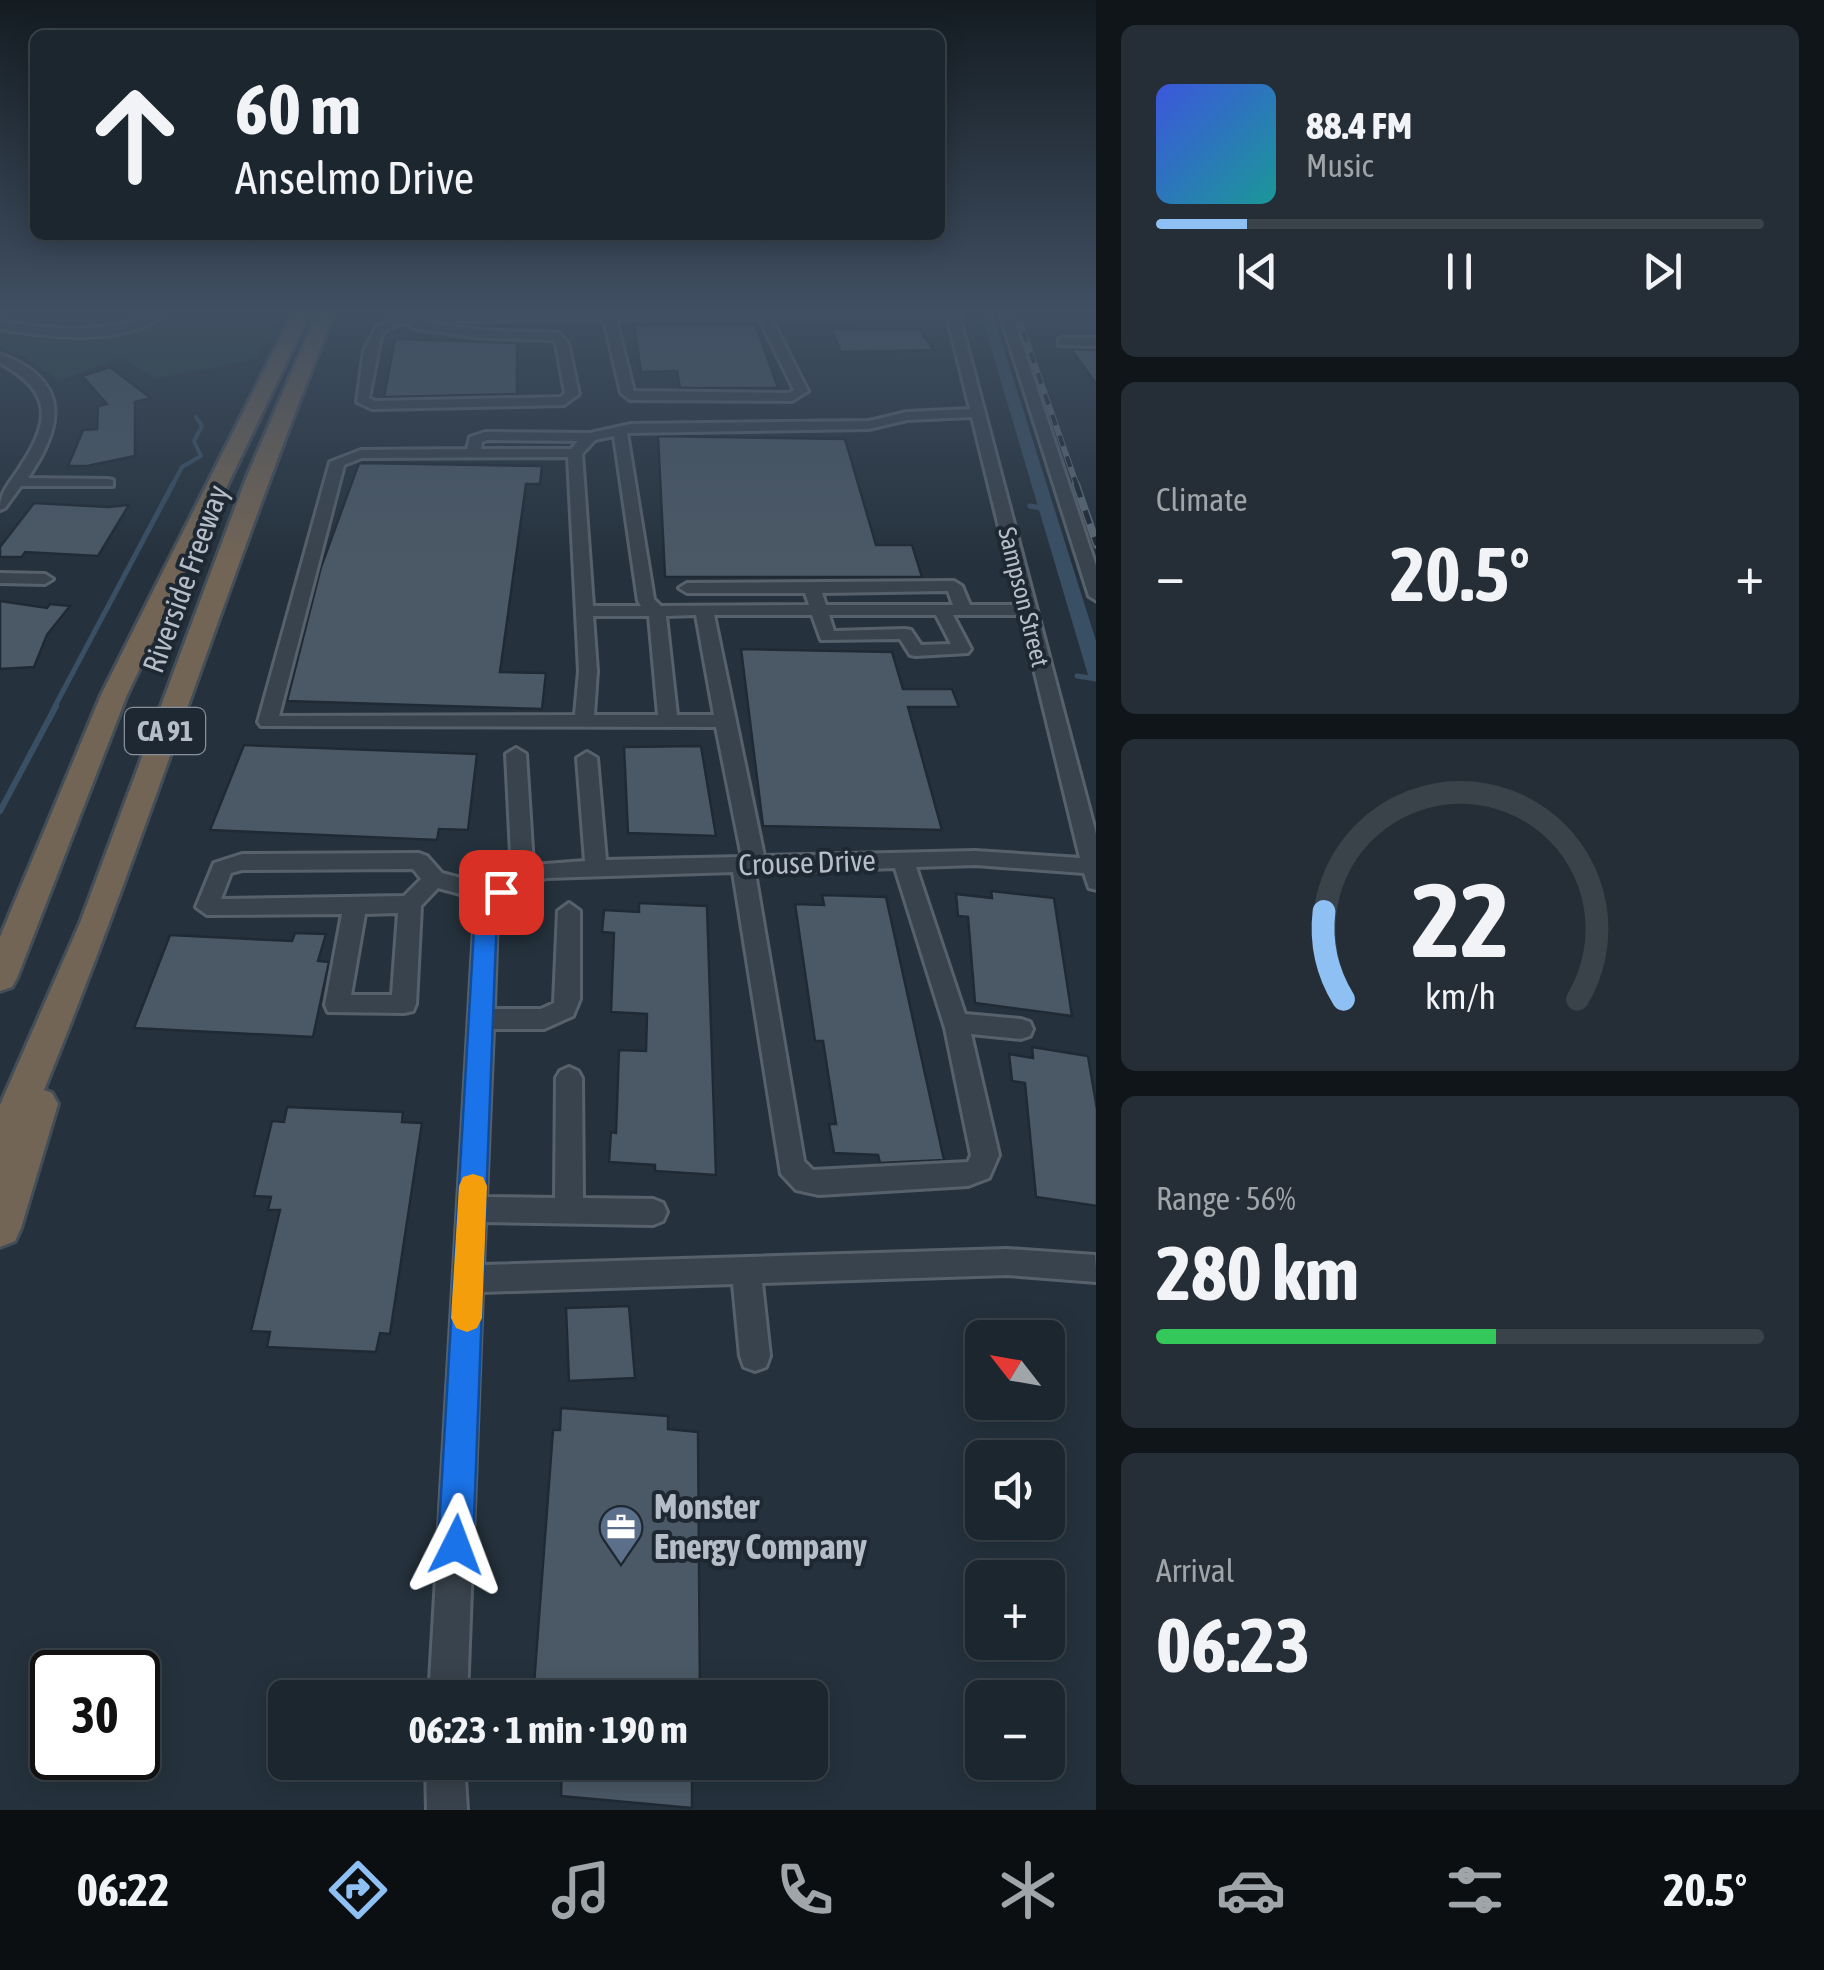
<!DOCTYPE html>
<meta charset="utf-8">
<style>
:root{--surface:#1c262e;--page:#252e36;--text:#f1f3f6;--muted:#a0a5aa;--line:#3a434a;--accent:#8ec0f4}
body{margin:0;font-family:"Asap Condensed",sans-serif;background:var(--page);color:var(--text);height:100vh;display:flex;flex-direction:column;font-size:38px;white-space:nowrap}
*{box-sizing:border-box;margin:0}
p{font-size:32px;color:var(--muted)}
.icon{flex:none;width:55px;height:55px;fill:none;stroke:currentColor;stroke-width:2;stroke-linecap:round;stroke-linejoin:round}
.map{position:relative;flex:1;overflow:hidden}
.drawer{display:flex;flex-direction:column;gap:25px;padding:25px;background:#0f1519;width:728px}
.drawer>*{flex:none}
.guide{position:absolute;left:30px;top:30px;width:915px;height:210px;border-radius:15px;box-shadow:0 5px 25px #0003,0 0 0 2px var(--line);background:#1c262e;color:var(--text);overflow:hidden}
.needle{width:65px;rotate:301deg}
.tools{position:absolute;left:965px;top:1320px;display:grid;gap:20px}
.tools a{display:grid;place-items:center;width:100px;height:100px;border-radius:15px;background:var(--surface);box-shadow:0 5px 25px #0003,0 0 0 2px var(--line);font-size:50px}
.speed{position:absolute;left:30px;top:1650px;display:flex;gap:20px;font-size:50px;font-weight:700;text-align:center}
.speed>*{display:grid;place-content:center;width:130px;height:130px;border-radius:50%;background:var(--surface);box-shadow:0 5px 25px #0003,0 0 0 2px var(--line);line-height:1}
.speed .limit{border:5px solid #111;border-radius:15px;background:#fff;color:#111}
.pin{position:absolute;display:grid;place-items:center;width:85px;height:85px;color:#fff;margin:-42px;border-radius:20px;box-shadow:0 5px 15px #0006}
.me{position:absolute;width:110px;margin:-55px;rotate:3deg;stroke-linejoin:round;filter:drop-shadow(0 0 8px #0008)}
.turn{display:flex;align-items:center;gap:35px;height:210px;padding:0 40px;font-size:45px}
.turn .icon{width:130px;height:130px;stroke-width:2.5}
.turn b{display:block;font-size:70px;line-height:85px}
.big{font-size:75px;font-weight:700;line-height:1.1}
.drawer .tile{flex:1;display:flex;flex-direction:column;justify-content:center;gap:15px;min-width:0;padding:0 35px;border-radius:15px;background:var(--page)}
.drawer .dial{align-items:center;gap:0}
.dial svg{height:260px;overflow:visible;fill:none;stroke:var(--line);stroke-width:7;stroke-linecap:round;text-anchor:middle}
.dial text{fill:var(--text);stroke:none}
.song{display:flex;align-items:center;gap:30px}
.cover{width:120px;height:120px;border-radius:15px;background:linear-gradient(135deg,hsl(230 70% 55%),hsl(180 70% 35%))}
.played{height:10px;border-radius:5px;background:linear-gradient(90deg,var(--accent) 15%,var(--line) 15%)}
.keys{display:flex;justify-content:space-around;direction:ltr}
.heat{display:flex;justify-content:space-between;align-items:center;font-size:55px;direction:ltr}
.charge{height:15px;border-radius:8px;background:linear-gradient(90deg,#34c759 56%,var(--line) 0)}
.trip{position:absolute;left:268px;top:1680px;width:560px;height:100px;border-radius:15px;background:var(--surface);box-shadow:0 5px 25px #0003,0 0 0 2px var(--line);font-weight:700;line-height:100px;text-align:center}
.tab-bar{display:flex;height:160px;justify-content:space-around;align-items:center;background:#0b0f12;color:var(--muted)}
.tab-bar .icon{width:70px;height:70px}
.tab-bar .selected{color:var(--accent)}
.tab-bar b{font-size:45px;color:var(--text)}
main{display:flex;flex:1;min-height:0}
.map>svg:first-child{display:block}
.green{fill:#28403f}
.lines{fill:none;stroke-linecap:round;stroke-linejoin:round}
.stream-far2{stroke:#394f64;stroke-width:4}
.stream-far1{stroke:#394f64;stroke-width:5}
.stream{stroke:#394f64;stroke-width:6}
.canal{fill:#394f64;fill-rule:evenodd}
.building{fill:#4b5966;stroke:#202a34;stroke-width:2.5}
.minor-casing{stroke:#57616b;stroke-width:6}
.highway-casing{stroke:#444e58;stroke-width:6}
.minor{fill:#39434d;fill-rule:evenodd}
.highway{fill:#736556;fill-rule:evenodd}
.rail-far1-casing{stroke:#5b6874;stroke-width:6}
.rail-casing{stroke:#5b6874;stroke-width:8}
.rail-far1{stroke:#1e2832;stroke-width:4;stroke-dasharray:11;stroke-linecap:butt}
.rail{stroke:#1e2832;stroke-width:5;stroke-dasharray:14;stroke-linecap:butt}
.route{fill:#1a73e8;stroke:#114b97;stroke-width:2.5}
.slow{fill:#f59e0b}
.labels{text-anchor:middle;stroke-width:8;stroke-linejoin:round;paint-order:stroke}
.far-street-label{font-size:25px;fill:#b5bec8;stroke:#1e2832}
.shield{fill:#1e2832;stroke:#88919b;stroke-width:2.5}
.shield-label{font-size:28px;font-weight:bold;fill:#b5bec8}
.street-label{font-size:30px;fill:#b5bec8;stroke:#1e2832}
.near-poi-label{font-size:35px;font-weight:bold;fill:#b5bec8;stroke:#1e2832;text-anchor:start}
</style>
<main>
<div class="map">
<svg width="1097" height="1810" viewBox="0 0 1097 1810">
<rect width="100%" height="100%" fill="#25323d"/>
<!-- green -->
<polygon class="green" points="0,311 280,311 256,359 156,379 121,358 59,381 23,356 0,348"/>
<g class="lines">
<!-- stream-far2 -->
<polyline class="stream-far2" points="172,486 182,467 201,456 194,441 202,426 196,417"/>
<!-- stream-far1 -->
<g class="stream-far1">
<polyline points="1030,506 1046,509"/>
<polyline points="1077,676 1097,679"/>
<polyline points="54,708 173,484"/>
</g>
<!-- stream -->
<polyline class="stream" points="0,811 56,706"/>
<!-- canal -->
<polygon class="canal" points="980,311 992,311 1097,644 1097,680 1088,675"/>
</g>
<!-- building -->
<g class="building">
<polygon points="634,325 756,325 778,388 680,388 677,371 641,372"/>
<polygon points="831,329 919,329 934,350 841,352"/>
<polygon points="395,339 517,343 517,394 384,397"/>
<polygon points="1071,349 1097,350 1097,385"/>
<polygon points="110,367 151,398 135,402 135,456 87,466 68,466 83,430 97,429 98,406 107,404 82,376"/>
<polygon points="658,436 845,439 876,545 912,545 922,577 665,577"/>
<polygon points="359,463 542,466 540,484 526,484 500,672 546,673 542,709 287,701 321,567"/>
<polygon points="34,503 108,507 129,505 98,556 25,552 22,557 0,557 0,547"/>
<polygon points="0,601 47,608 50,604 70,606 47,635 34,667 0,669"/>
<polygon points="741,649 892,652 903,689 952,689 959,707 908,707 942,830 763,826"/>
<polygon points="244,745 477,754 468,830 439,829 437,840 210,830"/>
<polygon points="701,746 716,836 628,833 624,747"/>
<polygon points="991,891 1054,898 1072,1016 975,1003 968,917 958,916 956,894 992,898"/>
<polygon points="822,895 886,897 944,1160 880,1163 878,1155 834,1153 829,1124 836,1124 823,1041 815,1041 795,904 824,905"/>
<polygon points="639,903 707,906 716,1175 655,1171 655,1165 609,1162 611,1132 616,1133 619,1050 646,1051 647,1014 611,1012 614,933 602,932 604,910 639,912"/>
<polygon points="295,933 326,934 318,961 329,962 313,1037 134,1028 170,935 292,941"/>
<polygon points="1032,1047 1088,1056 1097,1109 1097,1206 1036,1197 1025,1083 1012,1081 1009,1054 1033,1058"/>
<polygon points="287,1107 403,1112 402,1122 422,1123 390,1334 380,1333 376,1352 267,1347 270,1332 251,1331 280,1210 268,1210 271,1197 254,1196 272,1121 284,1122"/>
<polygon points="629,1306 635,1378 569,1381 566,1308"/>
<polygon points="561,1408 668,1416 668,1429 698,1432 700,1698 533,1698 553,1430 560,1430"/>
<polygon points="562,1762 692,1762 692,1808 561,1796"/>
</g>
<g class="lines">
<!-- minor casing -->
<g class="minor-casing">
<g id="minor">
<path d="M144 311H156L159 319C115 346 49 337 0 329V321C50 330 98 333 146 317Z"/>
<path d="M469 311 496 314 958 311 1097 838V890L1089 888 1084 873 975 865 916 867 965 1014 1021 1019 1030 1022 1033 1029 1030 1036 1021 1039 971 1034 999 1155 989 1178 968 1186 819 1195 796 1190 781 1174 733 872 546 878 518 890 497 914 494 1009H541L554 1003 558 911 569 903 580 911V999L573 1016 544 1029H493L486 1197 555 1198 556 1078 560 1071 569 1067 578 1071 582 1078 583 1198 653 1199 663 1203 667 1212 663 1221 653 1225 485 1222 483 1265 1007 1249 1095 1255 1097 1282 1007 1275 762 1283 770 1356 766 1367 755 1371 744 1367 740 1356 733 1284 482 1292 467 1698H429L475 912 483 900 438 888 421 906 416 1004 413 1011 404 1013 328 1012 325 1005 342 914 207 915 196 907 214 863 242 854 419 853 427 856 442 873 494 887 512 873 506 754 516 748 526 754 533 865 585 861 577 758 587 752 597 758 606 860 742 857 716 727 261 726 258 722 330 462 361 450 467 449 470 437 485 432 590 433 631 424 869 421 907 412 970 409 947 316 771 318 808 391 792 401 630 400 621 393 604 320 418 321 480 330 559 333 568 343 579 394 564 405 372 409 357 402 364 350 378 325 408 315ZM759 318 794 390 789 393 634 391 616 320ZM406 322 413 328 480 338 552 340 556 344 565 393 561 397 375 401 369 398 381 336 386 330ZM972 417 1018 605H970L962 586 954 581 687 583 679 588 687 593H805L809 605 661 606 654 599 627 433 869 429 907 420ZM614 436 638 601 641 606H593L582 454 595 440ZM487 440 578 441 571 449H481L482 442ZM568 457 579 671 575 715 279 716 344 465 362 458ZM948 591 953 605H826L822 593ZM696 615 714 715H677L666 616ZM714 615H812L821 640 900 639 910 655 916 656 968 653 971 649 953 615H1021L1080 858 975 851 764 856ZM829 615H936L951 644 921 645 911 630 905 629 834 631ZM593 616H649L658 715H594L597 671ZM895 868 945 1028 971 1155 968 1162 813 1170 804 1161 755 873ZM413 869 421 879 404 896 221 899 231 873 242 870ZM398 913 392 995H351L365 914Z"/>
<polygon points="999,311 1011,311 1097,569 1097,601 1089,596"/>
<polygon points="1063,338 1097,338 1097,346 1059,345 1059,339"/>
<path d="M0 354C70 380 65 424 28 478L108 479 113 480V486H21L5 508 0 510C0 491 10 483 20 467 52 420 52 391 0 363Z"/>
<polygon points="0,573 45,574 53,579 45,584 0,583"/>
<polygon points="426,1762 464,1762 467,1810 427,1810"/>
</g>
</g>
<!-- highway casing -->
<g class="highway-casing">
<g id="highway">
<polygon points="294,311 311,311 127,695 17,978 12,987 0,991 0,937 101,695"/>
<path d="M318 311H335C231 568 149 833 44 1090L52 1093 58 1104 21 1228 15 1241 0 1247V1105L80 923 245 481Z"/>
</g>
</g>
<!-- minor -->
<use href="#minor" class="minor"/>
<!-- highway -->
<use href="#highway" class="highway"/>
<!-- rail-far1 casing -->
<g class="rail-far1-casing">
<polyline id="rail-far1" points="1016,311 1077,486"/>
</g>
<!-- rail casing -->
<g class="rail-casing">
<polyline id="rail" points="1076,484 1097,545"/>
</g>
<!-- rail-far1 -->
<use href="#rail-far1" class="rail-far1"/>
<!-- rail -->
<use href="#rail" class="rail"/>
</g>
<!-- sky -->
<linearGradient id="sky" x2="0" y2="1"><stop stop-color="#141c22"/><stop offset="0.55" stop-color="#404f62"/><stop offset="1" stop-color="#404f62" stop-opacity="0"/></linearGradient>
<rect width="1097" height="565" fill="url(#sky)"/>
<!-- route -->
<polygon class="route" points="501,884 512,892 497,913 473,1545 468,1557 456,1563 444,1557 438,1545 475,912 493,886"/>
<!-- slow -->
<polygon class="slow" points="473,1174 483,1177 487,1186 482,1318 477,1328 467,1332 456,1328 451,1318 459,1186 463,1177"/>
<!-- icons -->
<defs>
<g id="office-pin" transform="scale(2.25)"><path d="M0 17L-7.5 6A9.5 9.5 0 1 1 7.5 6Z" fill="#5c6f8a" stroke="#1e2832"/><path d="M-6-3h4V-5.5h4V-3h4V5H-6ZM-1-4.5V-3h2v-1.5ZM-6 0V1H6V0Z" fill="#fff"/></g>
</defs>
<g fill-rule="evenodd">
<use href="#office-pin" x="621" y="1527"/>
</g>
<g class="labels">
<!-- far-street labels -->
<g class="far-street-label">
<text transform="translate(1024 597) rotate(76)" y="9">Sampson Street</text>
</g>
<!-- shield labels -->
<rect class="shield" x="125" y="708" width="80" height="46" rx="8"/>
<g class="shield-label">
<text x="165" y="741">CA 91</text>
</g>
<!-- street labels -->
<g class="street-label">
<text transform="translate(186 579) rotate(-70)" y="10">Riverside Freeway</text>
<text transform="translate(807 863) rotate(-2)" y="10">Crouse Drive</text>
</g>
<!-- near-poi labels -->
<g class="near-poi-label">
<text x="654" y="1519">Monster<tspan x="654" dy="40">Energy Company</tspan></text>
</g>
</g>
</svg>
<div class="tools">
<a><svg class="needle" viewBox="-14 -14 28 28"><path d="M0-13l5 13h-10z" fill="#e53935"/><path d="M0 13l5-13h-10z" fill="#a0a5aa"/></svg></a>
<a><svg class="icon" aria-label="sound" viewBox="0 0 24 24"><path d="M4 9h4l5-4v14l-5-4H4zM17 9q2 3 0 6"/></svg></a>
<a>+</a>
<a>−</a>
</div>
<div class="speed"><div class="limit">30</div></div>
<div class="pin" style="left:501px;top:892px;background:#d93025"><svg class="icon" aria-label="arrive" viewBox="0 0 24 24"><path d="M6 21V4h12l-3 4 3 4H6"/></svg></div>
<svg class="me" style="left:456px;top:1545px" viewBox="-20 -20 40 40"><path d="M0-17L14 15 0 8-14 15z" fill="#1a73e8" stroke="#fff" stroke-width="4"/></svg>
<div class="trip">06:23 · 1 min · 190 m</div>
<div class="guide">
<div class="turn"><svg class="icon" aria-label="ahead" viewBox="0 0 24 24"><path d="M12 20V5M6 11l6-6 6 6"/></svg><div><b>60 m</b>Anselmo Drive</div></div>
</div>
</div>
<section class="drawer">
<div class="tile">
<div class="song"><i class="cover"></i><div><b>88.4 FM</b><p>Music</p></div></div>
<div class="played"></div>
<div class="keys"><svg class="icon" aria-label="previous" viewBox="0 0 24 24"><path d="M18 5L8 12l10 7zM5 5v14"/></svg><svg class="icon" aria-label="pause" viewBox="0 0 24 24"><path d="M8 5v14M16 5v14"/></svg><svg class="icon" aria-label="next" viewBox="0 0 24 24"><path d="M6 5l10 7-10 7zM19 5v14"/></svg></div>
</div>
<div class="tile"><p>Climate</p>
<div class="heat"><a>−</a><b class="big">20.5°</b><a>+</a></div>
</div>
<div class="tile dial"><svg viewBox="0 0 100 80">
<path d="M14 69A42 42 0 1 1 86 69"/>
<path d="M14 69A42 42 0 0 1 8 42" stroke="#8ec0f4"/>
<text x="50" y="56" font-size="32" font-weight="700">22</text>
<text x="50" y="72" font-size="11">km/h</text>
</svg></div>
<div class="tile"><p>Range · 56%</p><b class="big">280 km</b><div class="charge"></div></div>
<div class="tile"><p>Arrival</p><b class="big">06:23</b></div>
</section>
</main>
<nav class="tab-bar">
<b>06:22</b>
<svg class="icon selected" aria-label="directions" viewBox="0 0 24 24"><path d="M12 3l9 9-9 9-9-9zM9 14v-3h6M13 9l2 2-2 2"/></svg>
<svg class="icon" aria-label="music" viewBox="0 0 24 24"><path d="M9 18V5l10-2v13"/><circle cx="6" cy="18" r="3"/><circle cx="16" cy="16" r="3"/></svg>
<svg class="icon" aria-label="phone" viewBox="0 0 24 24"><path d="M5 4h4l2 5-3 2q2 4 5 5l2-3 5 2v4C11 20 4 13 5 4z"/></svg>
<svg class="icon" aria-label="climate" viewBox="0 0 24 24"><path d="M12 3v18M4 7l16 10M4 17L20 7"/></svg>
<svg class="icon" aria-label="car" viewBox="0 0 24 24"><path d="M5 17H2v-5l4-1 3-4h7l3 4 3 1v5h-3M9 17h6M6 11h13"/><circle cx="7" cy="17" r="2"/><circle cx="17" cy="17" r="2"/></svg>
<svg class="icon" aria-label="filters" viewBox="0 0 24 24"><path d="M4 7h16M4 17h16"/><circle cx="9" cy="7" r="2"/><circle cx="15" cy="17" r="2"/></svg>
<b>20.5°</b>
</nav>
